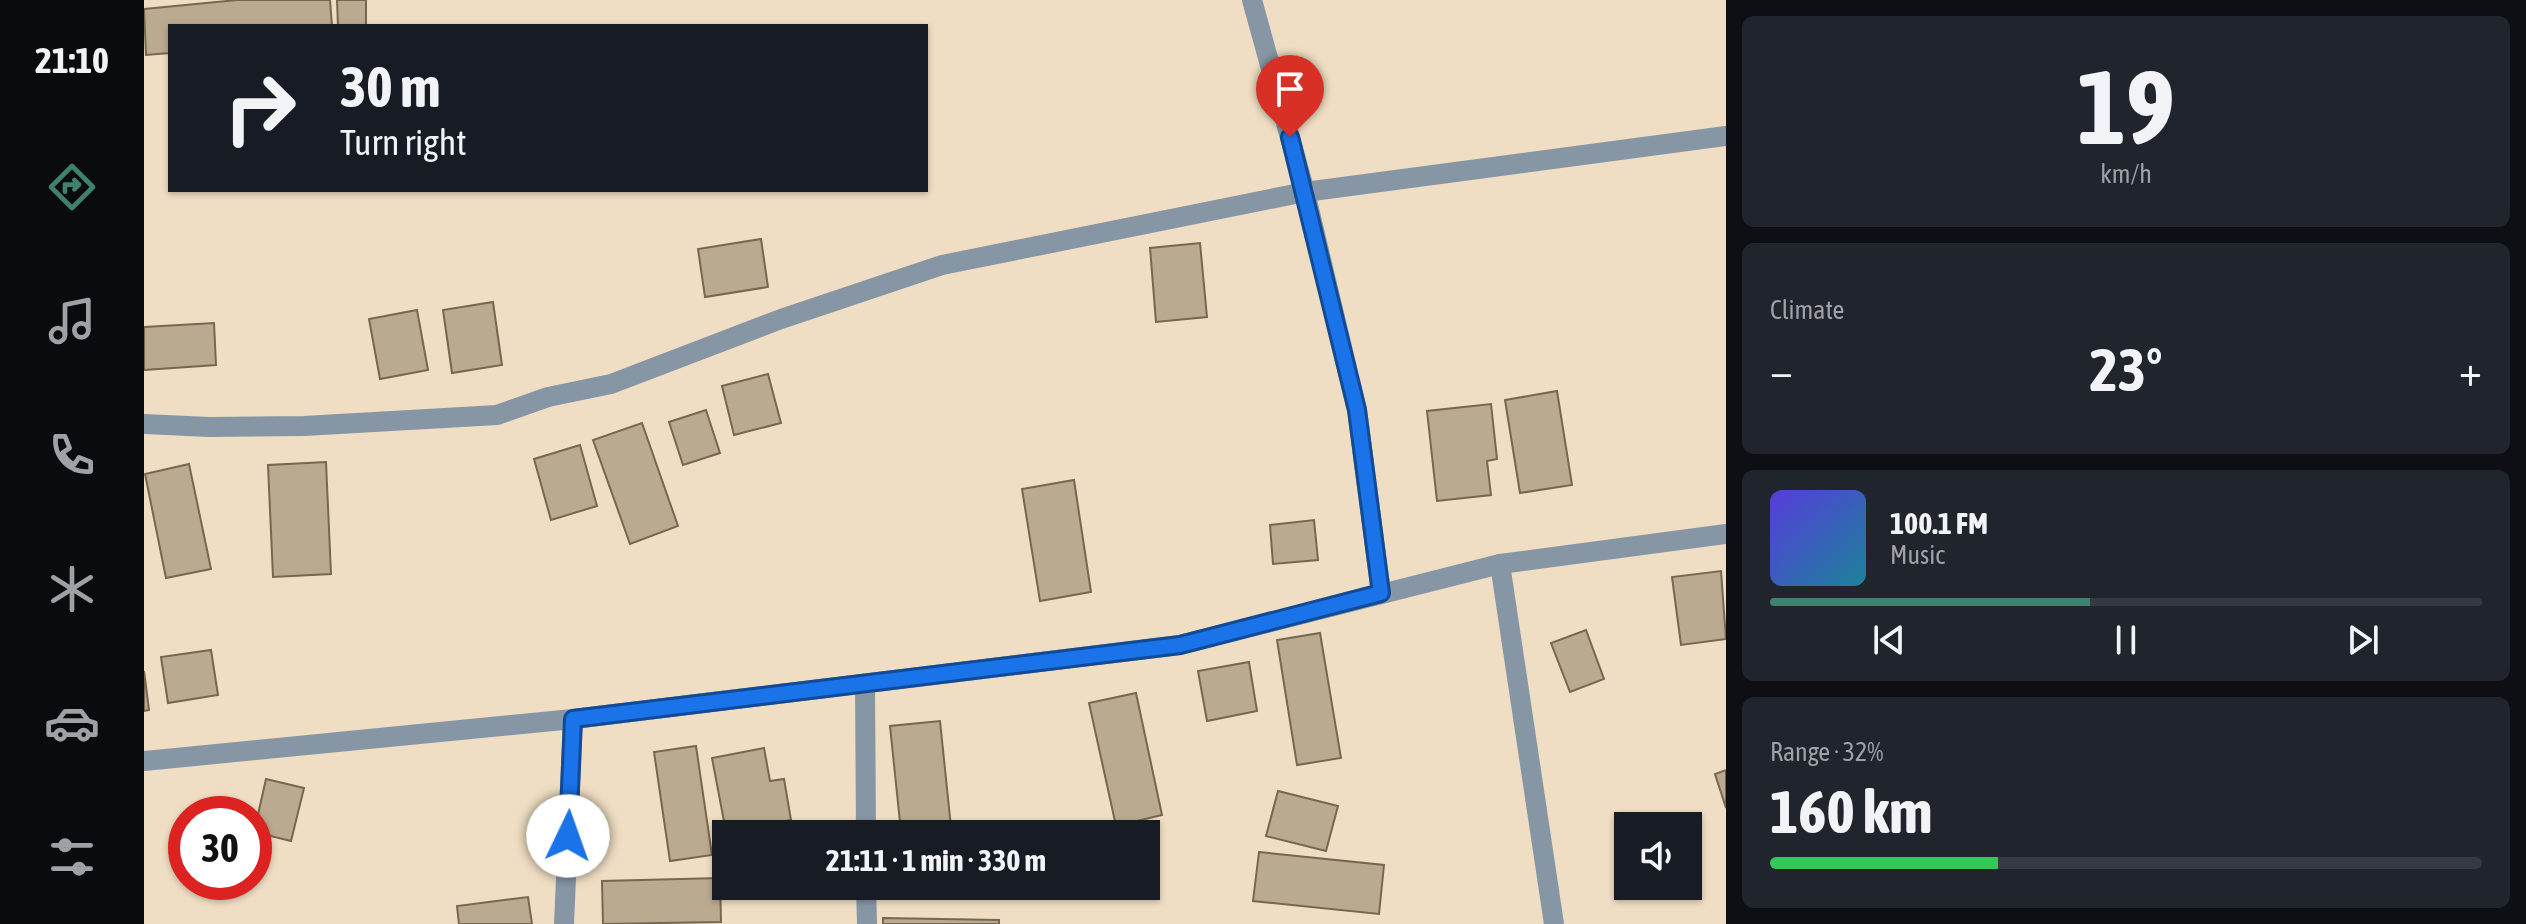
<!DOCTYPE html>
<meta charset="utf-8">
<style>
:root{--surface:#171b24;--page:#20242c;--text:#f1f3f6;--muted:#9ea1a6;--line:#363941;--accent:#3f806f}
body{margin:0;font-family:"Asap Condensed",sans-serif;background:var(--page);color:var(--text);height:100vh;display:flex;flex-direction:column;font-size:30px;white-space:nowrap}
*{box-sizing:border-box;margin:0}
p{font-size:26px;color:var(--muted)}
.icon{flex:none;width:44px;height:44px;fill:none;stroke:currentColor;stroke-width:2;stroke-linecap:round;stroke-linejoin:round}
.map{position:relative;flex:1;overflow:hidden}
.panel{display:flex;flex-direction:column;gap:16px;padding:16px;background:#0d0f14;width:800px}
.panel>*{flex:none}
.hud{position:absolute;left:24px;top:24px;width:760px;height:168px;border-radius:0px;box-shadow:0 2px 6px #0004;background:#171b24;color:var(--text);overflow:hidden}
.buttons{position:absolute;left:1470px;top:812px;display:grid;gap:16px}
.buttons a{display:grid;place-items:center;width:88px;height:88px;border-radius:0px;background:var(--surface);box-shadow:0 2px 6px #0004;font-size:40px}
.speed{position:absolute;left:24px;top:796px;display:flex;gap:16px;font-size:40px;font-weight:700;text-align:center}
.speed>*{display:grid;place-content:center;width:104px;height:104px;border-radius:50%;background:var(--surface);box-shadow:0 2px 6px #0004;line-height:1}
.speed .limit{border:12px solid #d22;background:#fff;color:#111}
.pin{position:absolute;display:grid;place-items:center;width:68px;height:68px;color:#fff;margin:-82px -34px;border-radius:50% 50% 50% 0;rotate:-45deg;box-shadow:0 0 8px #0007}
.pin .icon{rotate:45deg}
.me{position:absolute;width:88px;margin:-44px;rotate:3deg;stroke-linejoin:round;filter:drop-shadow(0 0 6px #0008)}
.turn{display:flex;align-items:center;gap:28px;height:168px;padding:0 40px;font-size:36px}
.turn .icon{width:104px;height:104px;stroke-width:2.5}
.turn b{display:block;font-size:56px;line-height:68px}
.big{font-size:60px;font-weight:700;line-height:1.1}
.panel .widget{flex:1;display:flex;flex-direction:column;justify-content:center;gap:12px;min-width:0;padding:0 28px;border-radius:12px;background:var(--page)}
.panel .dial{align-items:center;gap:0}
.dial b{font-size:104px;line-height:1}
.song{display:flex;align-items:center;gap:24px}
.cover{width:96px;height:96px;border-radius:12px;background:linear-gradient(135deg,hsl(250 70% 55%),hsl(190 70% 35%))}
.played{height:8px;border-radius:4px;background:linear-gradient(90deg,var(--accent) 45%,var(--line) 45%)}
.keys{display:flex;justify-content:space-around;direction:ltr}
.heat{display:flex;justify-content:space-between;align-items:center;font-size:44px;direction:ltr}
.charge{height:12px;border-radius:6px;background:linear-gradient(90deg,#34c759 32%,var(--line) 0)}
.trip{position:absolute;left:568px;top:820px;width:448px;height:80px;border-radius:0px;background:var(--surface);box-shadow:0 2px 6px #0004;font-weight:700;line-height:80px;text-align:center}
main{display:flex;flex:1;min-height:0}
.dock{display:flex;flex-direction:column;width:144px;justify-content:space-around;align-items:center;background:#090b0e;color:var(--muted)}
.dock .icon{width:56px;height:56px}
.dock .selected{color:var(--accent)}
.dock b{font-size:36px;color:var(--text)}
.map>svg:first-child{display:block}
.building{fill:#baaa90;stroke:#766750;stroke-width:2}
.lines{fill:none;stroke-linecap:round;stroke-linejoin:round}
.street{stroke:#8796a5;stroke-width:20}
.route-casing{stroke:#114b97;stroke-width:20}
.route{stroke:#1a73e8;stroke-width:14}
</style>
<main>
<nav class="dock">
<b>21:10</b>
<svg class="icon selected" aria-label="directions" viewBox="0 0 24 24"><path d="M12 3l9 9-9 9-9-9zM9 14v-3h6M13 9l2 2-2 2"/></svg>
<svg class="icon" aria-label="music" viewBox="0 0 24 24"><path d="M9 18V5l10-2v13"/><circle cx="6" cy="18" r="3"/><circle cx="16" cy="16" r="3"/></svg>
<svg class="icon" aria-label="phone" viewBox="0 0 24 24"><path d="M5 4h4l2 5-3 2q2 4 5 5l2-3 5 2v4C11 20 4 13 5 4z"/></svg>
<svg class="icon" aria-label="climate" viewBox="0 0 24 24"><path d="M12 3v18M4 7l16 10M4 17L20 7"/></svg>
<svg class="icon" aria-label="car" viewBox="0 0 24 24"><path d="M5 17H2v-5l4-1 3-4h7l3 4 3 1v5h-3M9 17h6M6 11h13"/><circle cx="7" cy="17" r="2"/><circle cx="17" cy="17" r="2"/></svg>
<svg class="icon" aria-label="filters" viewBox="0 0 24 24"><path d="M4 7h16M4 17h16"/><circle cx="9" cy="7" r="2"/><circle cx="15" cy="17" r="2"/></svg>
</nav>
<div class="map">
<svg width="1582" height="924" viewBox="0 0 1582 924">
<rect width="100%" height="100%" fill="#efdec3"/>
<!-- building -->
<g class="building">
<polygon points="93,0 186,0 188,26 26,26 26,53 2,55 0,9"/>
<polygon points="193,0 222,0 222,26 194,26"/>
<polygon points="617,239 624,287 561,297 554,249"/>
<polygon points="1056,243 1063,317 1012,322 1006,248"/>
<polygon points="349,302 358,365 308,373 299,310"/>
<polygon points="273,310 284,370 236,379 225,319"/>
<polygon points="70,323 72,365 0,370 0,327"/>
<polygon points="624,374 637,423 590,435 578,386"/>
<polygon points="1413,391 1428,485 1376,493 1361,400"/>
<polygon points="1347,404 1353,459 1343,461 1347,495 1293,501 1283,411"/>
<polygon points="562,410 576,453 539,465 525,422"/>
<polygon points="498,423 534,526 486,544 449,440"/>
<polygon points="436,445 453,506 407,520 390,459"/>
<polygon points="182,462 187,574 129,577 124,465"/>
<polygon points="45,464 67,569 22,578 1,474"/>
<polygon points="930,480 947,592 896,601 878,489"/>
<polygon points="1170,520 1174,560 1129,564 1126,525"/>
<polygon points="1577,571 1582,639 1537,645 1528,577"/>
<polygon points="1442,630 1460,679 1426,692 1407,643"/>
<polygon points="1176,633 1197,758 1153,765 1133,640"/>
<polygon points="67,650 74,695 24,703 17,657"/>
<polygon points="1105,662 1113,711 1063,721 1054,671"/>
<polygon points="0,671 5,710 0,711"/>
<polygon points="992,693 1018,815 972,826 945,703"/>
<polygon points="796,721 807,827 757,832 746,726"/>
<polygon points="552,746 568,855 526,861 510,752"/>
<polygon points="620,748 626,781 640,779 647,820 582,832 568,758"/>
<polygon points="1582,770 1582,808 1571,774"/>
<polygon points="122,779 160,788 147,841 110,832"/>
<polygon points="1134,791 1194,806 1182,851 1122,836"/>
<polygon points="1115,852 1240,865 1235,914 1109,901"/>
<polygon points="576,878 577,922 459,924 458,881"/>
<polygon points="384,897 388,924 315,924 313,906"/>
<polygon points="739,918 855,920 855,924 739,924"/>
</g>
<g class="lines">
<!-- street -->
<g class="street">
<polyline points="1108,0 1161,192 1213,410 1237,593"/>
<polyline points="0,424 65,427 160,426 353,415 404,397 467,384 637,319 798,265 1161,192 1582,136"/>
<polyline points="1356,564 1410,924"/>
<polyline points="721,684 722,834"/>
<polyline points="0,761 429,719 1036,645 1356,564 1582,534"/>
<polyline points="722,886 723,924"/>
<polyline points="420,924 429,719"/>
</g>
</g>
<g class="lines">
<!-- route casing -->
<g class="route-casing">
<polyline id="route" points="424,836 429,719 1036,645 1237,593 1213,410 1146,137"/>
</g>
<!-- route -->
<use href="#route" class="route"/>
</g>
</svg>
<div class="buttons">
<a><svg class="icon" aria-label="sound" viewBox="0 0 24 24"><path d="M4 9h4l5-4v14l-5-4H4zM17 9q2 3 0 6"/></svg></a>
</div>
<div class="speed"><div class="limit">30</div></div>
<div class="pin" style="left:1146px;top:137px;background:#d93025"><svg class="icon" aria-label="arrive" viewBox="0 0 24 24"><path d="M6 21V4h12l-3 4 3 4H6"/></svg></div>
<svg class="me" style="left:424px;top:836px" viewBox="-20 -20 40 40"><circle r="19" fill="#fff"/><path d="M0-13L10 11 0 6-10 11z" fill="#1a73e8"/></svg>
<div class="trip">21:11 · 1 min · 330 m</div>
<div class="hud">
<div class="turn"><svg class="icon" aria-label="right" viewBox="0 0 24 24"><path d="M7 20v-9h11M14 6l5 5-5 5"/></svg><div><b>30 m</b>Turn right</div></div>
</div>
</div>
<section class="panel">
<div class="widget dial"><b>19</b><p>km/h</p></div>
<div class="widget"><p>Climate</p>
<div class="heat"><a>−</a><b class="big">23°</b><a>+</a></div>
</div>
<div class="widget">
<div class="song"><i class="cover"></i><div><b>100.1 FM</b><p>Music</p></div></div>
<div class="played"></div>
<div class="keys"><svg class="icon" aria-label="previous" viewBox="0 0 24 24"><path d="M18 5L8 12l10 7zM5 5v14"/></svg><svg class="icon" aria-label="pause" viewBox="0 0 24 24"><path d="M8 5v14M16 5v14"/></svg><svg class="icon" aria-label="next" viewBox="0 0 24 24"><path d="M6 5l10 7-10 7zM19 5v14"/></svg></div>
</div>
<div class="widget"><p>Range · 32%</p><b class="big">160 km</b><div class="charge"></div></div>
</section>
</main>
